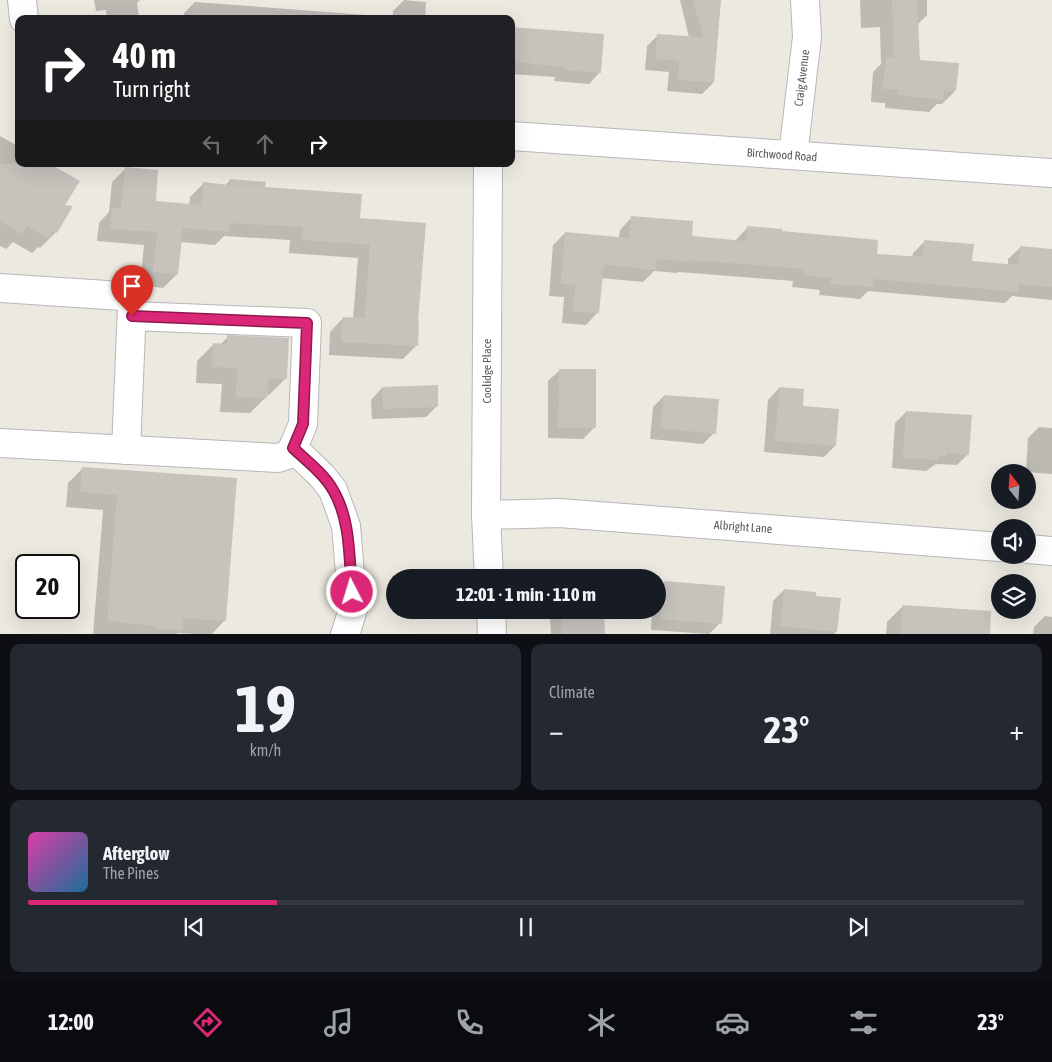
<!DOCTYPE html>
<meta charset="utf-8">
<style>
:root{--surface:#171b24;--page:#242831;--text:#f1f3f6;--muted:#9ea1a6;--line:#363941;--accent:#db2777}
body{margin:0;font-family:"Asap Condensed",sans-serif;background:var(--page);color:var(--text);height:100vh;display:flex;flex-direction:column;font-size:19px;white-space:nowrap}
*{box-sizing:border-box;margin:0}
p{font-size:16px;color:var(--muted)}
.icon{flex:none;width:28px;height:28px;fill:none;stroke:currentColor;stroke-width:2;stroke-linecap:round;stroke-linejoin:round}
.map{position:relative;height:634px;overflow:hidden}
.side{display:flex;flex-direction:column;gap:10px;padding:10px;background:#0d0f14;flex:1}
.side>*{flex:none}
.hud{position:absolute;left:15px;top:15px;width:500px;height:152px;border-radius:10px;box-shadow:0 5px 20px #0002;background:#202124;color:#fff;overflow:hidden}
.needle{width:32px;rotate:343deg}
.buttons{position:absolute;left:991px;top:464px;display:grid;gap:10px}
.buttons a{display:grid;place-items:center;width:45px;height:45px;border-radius:50%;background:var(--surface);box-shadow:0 5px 20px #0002;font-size:25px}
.speed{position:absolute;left:15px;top:554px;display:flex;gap:10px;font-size:25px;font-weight:700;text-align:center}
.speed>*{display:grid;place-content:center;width:65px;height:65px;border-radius:50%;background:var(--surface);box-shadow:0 5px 20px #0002;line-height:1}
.speed .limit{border:2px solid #111;border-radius:8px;background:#fff;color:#111}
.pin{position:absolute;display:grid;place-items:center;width:42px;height:42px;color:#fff;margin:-51px -21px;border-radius:50% 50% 50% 0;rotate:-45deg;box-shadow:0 0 5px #0007}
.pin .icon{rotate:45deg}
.me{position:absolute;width:55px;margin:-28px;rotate:355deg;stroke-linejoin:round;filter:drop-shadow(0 0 4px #0008)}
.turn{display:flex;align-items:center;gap:18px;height:105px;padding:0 15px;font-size:22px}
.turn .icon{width:65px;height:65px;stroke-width:2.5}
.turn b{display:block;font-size:35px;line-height:42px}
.lanes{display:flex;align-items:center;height:48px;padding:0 15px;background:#0003;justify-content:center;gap:25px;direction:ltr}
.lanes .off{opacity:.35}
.big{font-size:38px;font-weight:700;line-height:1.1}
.side .tile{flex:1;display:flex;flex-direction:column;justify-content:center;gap:8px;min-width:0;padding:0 18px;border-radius:10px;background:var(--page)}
.side .dial{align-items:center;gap:0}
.dial b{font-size:65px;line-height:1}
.song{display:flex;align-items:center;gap:15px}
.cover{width:60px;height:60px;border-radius:8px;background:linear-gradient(135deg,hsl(320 70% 55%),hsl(200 70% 35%))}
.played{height:5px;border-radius:2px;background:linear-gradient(90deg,var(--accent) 25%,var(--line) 25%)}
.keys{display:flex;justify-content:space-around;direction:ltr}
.heat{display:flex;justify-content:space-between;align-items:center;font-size:28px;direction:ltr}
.side .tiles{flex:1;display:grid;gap:10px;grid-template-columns:1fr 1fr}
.tile:last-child{grid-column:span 2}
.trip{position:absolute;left:386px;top:569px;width:280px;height:50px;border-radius:25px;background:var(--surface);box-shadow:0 5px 20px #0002;font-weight:700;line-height:50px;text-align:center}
.tab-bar{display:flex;height:80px;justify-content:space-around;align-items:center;background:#090b0e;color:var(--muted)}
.tab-bar .icon{width:35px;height:35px}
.tab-bar .on{color:var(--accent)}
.tab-bar b{font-size:22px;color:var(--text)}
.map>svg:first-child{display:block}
.shadow{fill:#0003}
.building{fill:#c6c3bd}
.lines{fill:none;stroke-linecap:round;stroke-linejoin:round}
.minor-casing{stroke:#b6b7bc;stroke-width:30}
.minor{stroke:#fff;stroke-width:28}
.route-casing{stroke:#8e194d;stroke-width:12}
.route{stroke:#db2777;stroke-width:9}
.labels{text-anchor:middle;stroke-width:4.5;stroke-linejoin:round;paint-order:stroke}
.street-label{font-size:12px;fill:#595b60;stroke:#fff}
</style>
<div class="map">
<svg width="1052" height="635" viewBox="0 0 1052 635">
<rect width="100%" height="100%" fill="#ebe9e0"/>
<!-- shadow -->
<g class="shadow">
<polygon points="94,0 140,0 137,3 139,19 107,19 106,10 96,11"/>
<polygon points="404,0 426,2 425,19 184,19 184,13 195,2 393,17 393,11"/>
<polygon points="680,0 717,0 713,83 702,94 667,91 669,72 645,70 647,46 658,35 689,37"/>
<polygon points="860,0 927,0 927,15 917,25 919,62 955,91 942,104 937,104 929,112 885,108 885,103 871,102 873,72 881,64 880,27 861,28"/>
<polygon points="511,29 600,72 589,84 554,81 555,77 511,74"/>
<polygon points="0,136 19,147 19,164 48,164 78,181 63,206 56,232 40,248 38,247 32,253 13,242 6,249 0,246"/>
<polygon points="125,169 155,202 189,205 190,197 203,184 225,186 230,180 264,188 359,219 417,322 416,346 403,359 329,355 330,332 343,318 353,319 358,258 289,253 290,240 224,236 215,245 180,242 177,274 163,288 140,285 144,245 97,241 99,223 109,212 112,182"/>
<polygon points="632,217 691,237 735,241 747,228 781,232 875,255 912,258 913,253 925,241 971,262 1008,265 1008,259 1021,247 1052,250 1052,300 1012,296 1005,303 868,291 860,299 819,295 820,290 792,287 793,281 679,272 677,273 654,271 643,282 601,278 598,312 586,325 562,323 564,297 549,296 553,245 565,233 619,238 620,230"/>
<polygon points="228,337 285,379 269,395 266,395 266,397 250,413 220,412 222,384 196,383 197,361 213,345 220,345"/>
<polygon points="560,370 594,428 583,439 548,438 548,381"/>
<polygon points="382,388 437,406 426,417 372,419 371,400"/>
<polygon points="779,388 801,407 835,446 824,457 764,452 768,400"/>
<polygon points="664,396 714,433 703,444 650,439 653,407"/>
<polygon points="906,412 968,454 957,465 936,464 926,471 892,468 895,423"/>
<polygon points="1039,427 1052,428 1052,474 1026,472 1028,438"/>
<polygon points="83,468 235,480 225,620 211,635 178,633 176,635 93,635 103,510 66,507 68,483"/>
<polygon points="665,582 720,623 709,634 651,630 652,610 658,610 658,589"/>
<polygon points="784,590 815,597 836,632 833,635 770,635 773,601"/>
<polygon points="903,606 988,635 886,635 887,622"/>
<polygon points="554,610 602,610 603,635 551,635 550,615"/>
<polygon points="1045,616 1052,617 1052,635 1033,635 1034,627"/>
</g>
<!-- building -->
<g class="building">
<polygon points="693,0 721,0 714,83 678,80 679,61 655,59 657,34 703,37"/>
<polygon points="892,0 917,0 920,60 959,63 956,91 944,91 943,100 897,95 898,90 883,89 886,58 894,58"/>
<polygon points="511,27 604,34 601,73 565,70 565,67 511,62"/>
<polygon points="0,164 50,164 80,181 65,205 73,206 57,233 53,231 49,238 27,226 23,234 0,221"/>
<polygon points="125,167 158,170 156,201 201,205 203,182 229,185 230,179 266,182 265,187 362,194 360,218 426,223 418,321 419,321 418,346 341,342 343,317 365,318 370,245 302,240 303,227 230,223 229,232 183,228 178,275 153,272 157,232 110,229 112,208 121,209"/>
<polygon points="631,216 693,221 692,236 745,241 747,226 782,229 782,231 878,240 877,254 923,257 924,240 974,244 972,261 1018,265 1020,246 1052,249 1052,287 1019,284 1018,292 874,279 873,287 830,284 831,278 804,275 804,269 690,260 690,262 657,259 656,270 604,265 599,313 573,311 575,285 561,284 565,232 629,238"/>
<polygon points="227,335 289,338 287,379 268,378 267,398 236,397 237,368 212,367 213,343 227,344"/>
<polygon points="559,369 596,369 596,428 558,428"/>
<polygon points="438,385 438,407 383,409 382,387"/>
<polygon points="779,387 804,389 803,406 839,409 836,446 775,441"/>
<polygon points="664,395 719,399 716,434 660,428"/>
<polygon points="906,411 972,415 969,455 946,453 946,456 939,456 938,460 903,458"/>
<polygon points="82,467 237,478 226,621 183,618 182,630 157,629 157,626 107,621 117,495 80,492"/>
<polygon points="602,574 602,578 564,578 564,575"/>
<polygon points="664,581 725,586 722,624 661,619"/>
<polygon points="784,589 816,592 816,596 841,598 837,632 780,626"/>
<polygon points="903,605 991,611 990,635 900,635"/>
<polygon points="561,610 604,610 605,635 562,635"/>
</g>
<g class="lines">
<!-- minor casing -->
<g class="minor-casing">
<g id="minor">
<polyline points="22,0 24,19"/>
<polyline points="511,136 1052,173"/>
<polyline points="793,155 807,37 805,0"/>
<polyline points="488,164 486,515 489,578"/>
<polyline points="0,288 122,296 129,300 132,307 126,450"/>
<polyline points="0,443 278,458 287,455 293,448 303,424 307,323 132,316"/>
<polyline points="293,448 322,476 333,490 346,526 353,609 345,635"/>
<polyline points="486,515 559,513 1000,547"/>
<polyline points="1028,549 1052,551"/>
<polyline points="491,610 492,635"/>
</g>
</g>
<!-- minor -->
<use href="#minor" class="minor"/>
</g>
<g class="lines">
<!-- route casing -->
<g class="route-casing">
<path id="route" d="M132 316 307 323 303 424 293 448C307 461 324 474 333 490 351 520 349 559 352 592"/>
</g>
<!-- route -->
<use href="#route" class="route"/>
</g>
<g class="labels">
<!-- street labels -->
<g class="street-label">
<text transform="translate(802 78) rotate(-83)" y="4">Craig Avenue</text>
<text transform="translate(782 155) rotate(4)" y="4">Birchwood Road</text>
<text transform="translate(487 371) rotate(-90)" y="4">Coolidge Place</text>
<text transform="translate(743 527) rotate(4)" y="4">Albright Lane</text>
</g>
</g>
</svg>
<div class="buttons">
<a><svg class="needle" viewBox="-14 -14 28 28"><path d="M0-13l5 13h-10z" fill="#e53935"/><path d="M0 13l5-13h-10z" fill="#9ea1a6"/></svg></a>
<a><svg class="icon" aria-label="sound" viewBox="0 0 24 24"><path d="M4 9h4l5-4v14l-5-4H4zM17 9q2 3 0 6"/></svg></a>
<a><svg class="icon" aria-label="layers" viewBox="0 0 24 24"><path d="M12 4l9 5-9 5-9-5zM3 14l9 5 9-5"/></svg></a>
</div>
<div class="speed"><div class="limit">20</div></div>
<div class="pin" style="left:132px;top:316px;background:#d93025"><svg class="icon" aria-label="arrive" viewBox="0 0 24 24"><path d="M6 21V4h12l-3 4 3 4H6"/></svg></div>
<svg class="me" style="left:352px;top:592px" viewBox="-20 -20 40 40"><circle r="17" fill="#db2777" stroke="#fff" stroke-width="3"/><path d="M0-11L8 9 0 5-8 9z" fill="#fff"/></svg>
<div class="trip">12:01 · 1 min · 110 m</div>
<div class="hud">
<div class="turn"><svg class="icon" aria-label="right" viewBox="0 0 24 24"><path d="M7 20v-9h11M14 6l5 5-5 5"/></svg><div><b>40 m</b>Turn right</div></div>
<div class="lanes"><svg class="icon off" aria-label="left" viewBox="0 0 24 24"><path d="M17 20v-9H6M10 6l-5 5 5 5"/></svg><svg class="icon off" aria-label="ahead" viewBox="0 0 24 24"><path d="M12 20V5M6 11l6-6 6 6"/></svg><svg class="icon" aria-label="right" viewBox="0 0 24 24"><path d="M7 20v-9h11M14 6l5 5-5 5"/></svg></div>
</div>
</div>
<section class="side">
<div class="tiles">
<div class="tile dial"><b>19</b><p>km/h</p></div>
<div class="tile"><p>Climate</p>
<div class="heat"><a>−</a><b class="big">23°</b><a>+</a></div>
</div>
<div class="tile">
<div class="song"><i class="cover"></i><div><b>Afterglow</b><p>The Pines</p></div></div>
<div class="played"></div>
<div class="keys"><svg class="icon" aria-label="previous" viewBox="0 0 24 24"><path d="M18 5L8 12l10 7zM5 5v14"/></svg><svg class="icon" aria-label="pause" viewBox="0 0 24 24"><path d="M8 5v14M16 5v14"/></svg><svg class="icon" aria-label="next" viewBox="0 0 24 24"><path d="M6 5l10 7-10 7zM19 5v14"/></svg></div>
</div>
</div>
</section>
<nav class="tab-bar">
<b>12:00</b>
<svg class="icon on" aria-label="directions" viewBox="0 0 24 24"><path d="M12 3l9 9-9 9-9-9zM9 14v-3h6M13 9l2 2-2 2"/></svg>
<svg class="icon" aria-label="music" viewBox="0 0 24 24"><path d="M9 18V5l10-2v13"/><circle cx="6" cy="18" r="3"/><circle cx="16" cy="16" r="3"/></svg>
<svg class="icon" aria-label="phone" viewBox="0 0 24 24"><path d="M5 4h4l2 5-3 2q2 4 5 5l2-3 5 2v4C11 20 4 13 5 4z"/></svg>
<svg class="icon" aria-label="climate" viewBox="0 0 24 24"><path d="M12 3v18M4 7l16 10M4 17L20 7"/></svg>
<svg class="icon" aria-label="car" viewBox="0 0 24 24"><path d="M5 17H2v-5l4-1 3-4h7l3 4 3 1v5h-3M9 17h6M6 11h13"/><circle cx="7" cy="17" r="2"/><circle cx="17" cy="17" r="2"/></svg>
<svg class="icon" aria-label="filters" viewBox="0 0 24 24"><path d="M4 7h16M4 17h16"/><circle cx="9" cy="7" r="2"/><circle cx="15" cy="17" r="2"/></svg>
<b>23°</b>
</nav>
